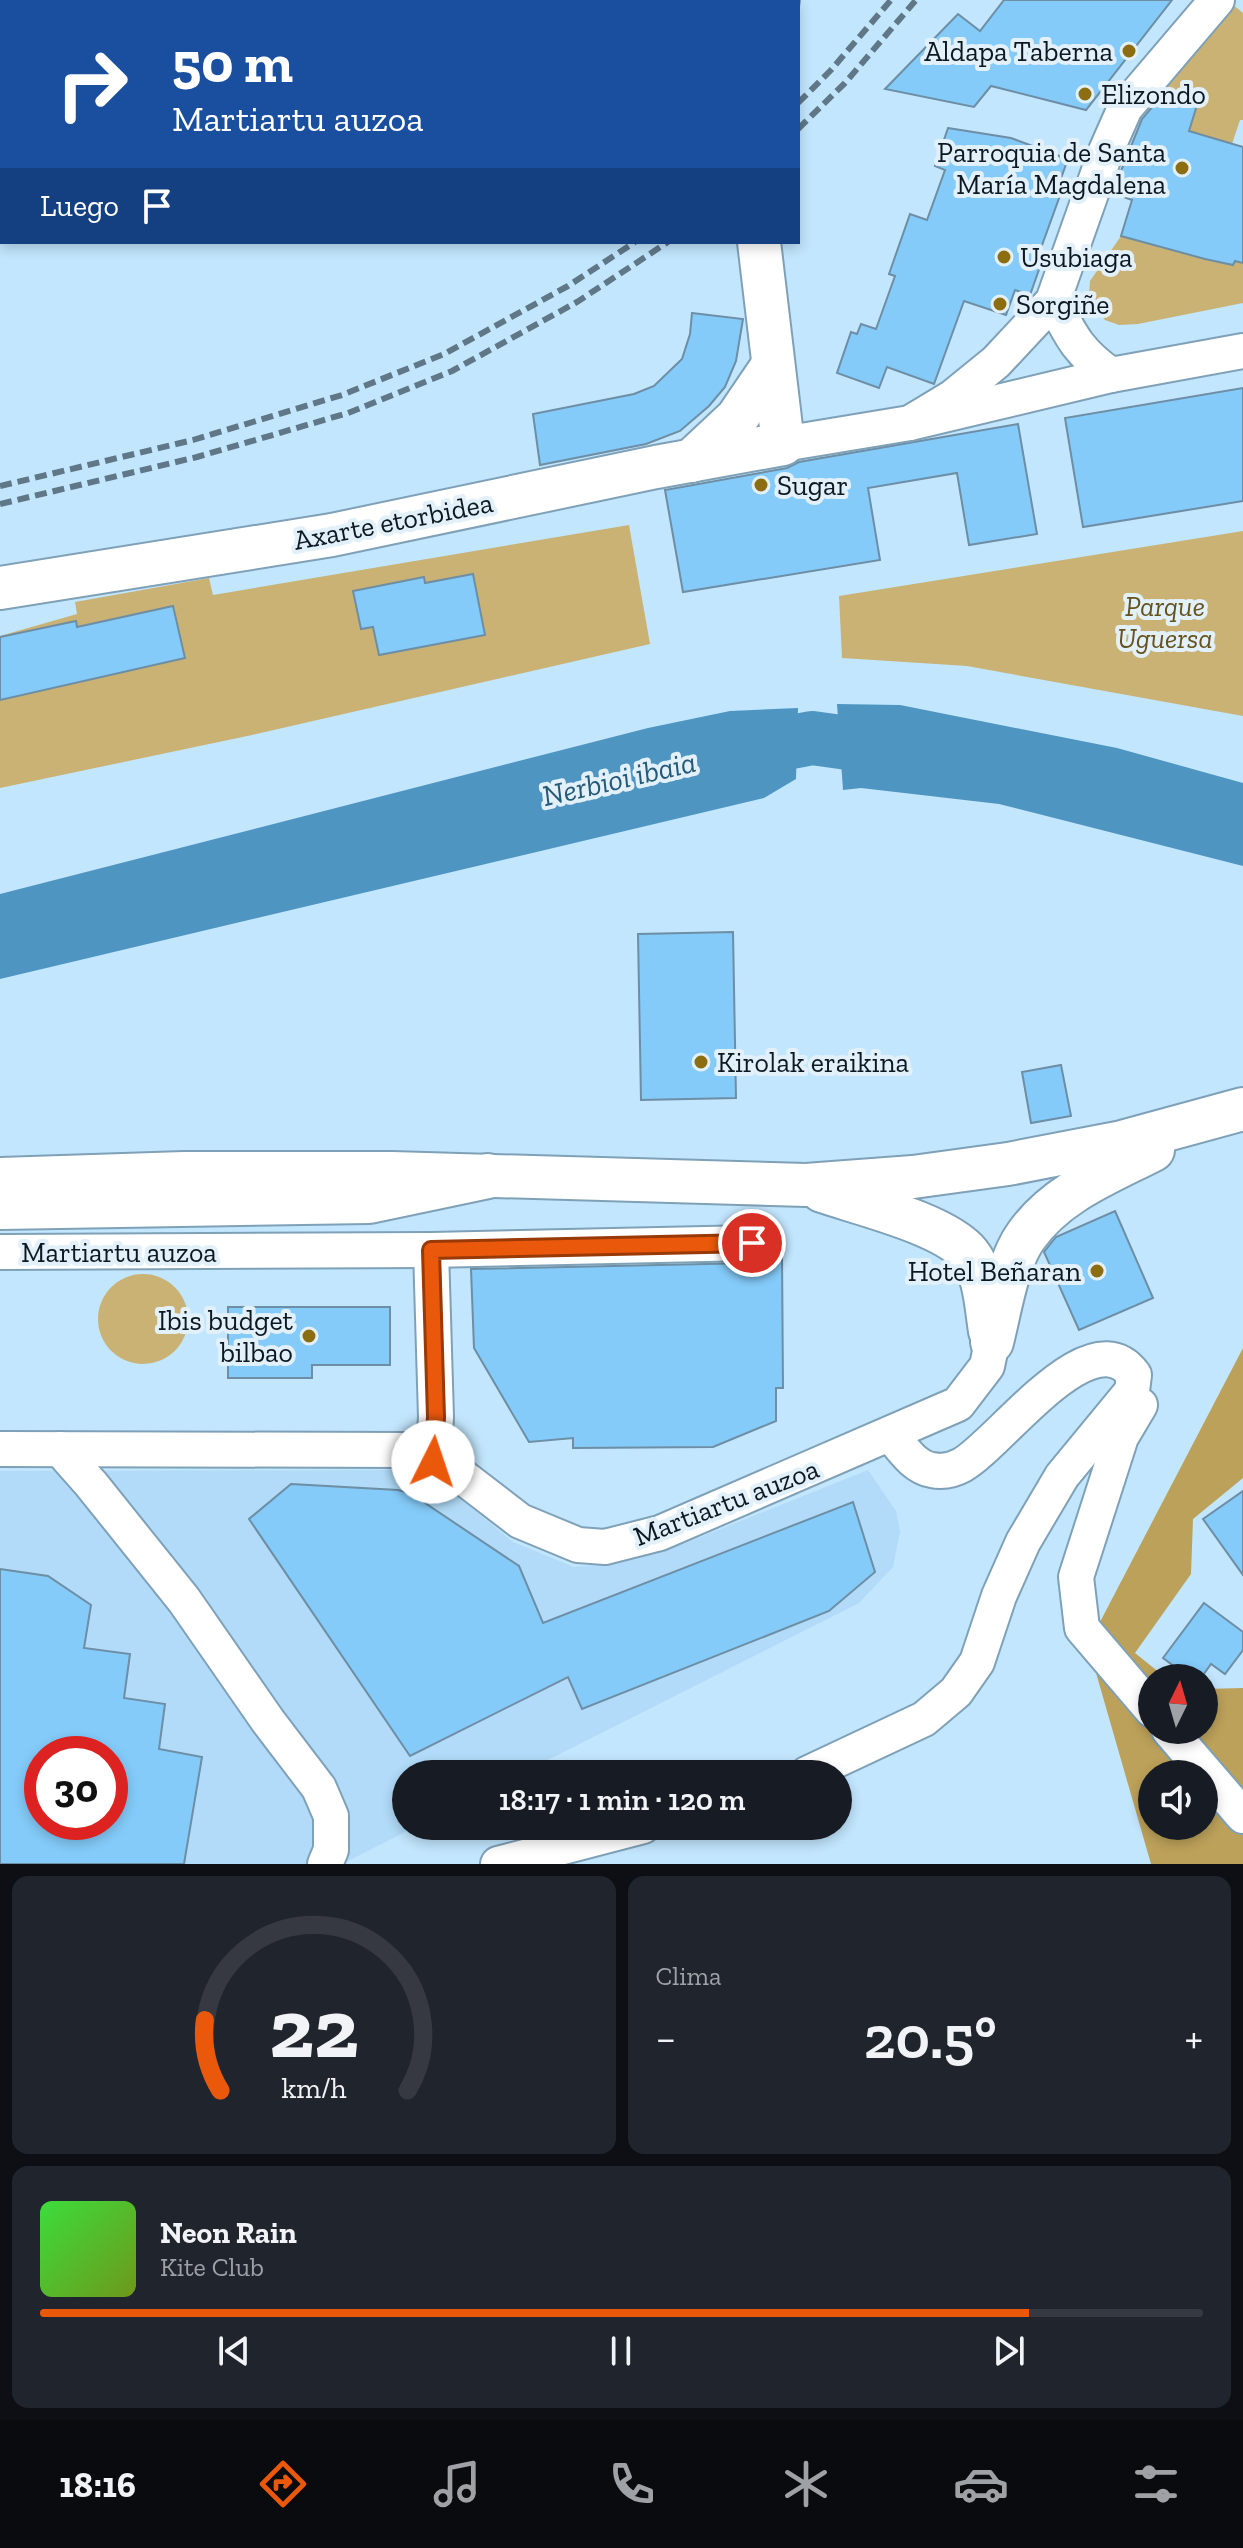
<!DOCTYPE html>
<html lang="es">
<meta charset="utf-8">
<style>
:root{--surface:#171b24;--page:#20242c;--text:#f1f3f6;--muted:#9ea1a6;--line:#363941;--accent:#ea580c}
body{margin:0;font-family:"Zilla Slab",serif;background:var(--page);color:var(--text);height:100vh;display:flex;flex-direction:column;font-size:30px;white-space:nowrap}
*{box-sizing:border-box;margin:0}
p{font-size:26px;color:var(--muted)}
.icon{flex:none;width:44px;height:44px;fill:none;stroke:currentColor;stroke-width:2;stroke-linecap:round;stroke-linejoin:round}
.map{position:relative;height:1864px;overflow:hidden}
.sheet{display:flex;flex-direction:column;gap:12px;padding:12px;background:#0d0f14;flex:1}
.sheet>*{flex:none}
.top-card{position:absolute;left:0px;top:0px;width:800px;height:244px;box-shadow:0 4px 12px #0003;background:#1a4fa0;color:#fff;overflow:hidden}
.needle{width:52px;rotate:5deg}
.tools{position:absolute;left:1138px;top:1664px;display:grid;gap:16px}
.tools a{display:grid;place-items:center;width:80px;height:80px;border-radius:50%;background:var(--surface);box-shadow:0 4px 12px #0003;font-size:40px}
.speed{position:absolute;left:24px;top:1736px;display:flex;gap:16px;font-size:40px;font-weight:700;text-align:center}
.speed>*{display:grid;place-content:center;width:104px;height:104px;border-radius:50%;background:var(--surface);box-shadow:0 4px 12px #0003;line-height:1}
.speed .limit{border:12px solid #d22;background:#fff;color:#111}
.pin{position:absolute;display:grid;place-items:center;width:68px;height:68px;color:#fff;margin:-34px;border:4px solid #fff;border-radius:50%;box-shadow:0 2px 8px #0007}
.me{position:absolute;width:88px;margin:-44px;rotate:4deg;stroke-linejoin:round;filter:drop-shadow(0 0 6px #0008)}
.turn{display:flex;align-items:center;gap:28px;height:168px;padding:0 40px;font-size:36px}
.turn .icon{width:104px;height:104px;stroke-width:2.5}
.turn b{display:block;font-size:56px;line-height:68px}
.then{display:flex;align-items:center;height:76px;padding:0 40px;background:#0003;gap:16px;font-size:30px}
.big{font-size:60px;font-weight:600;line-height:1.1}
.sheet .tile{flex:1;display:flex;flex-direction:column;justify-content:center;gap:12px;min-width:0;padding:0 28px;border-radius:16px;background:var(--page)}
.sheet .dial{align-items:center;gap:0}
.dial svg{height:208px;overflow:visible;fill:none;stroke:var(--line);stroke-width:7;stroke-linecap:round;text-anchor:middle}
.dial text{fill:var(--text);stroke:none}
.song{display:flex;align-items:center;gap:24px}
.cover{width:96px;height:96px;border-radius:12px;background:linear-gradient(135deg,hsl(120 70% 55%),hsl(80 70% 35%))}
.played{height:8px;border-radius:4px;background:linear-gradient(90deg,var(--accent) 85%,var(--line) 85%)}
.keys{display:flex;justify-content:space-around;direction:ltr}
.heat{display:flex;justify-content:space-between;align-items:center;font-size:44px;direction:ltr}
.sheet .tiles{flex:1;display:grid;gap:12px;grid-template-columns:1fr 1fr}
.tile:last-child{grid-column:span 2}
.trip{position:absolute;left:392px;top:1760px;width:460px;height:80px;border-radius:40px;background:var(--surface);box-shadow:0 4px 12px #0003;font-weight:600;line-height:80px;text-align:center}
.tabs{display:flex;height:128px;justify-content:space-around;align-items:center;background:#090b0e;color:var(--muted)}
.tabs .icon{width:56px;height:56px}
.tabs .active{color:var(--accent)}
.tabs b{font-size:36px;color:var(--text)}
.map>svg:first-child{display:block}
.built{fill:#b1dbf8;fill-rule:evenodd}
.green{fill:#cab275}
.forest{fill:#bca15a;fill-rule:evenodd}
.water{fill:#4f95c1}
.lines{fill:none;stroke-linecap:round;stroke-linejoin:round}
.river{stroke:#4f95c1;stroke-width:54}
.building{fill:#84cbf9;stroke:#6d8ea4;stroke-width:2;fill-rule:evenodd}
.minor-casing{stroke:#7fa1b7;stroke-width:38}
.major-casing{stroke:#7fa1b7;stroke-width:46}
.highway-casing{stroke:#7fa1b7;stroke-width:48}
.minor{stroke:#fff;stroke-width:34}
.major{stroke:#fff;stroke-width:42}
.highway{stroke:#fff;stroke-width:44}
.rail{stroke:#5f7787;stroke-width:6;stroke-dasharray:12 6;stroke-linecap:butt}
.route-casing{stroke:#983908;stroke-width:20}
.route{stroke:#ea580c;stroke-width:14}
.poi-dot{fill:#8c6e11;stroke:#e2f0fa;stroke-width:3}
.labels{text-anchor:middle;stroke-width:8;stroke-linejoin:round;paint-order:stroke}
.poi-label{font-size:28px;fill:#0b1821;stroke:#e2f0fa;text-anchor:start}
.street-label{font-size:28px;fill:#0b1821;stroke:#e2f0fa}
.park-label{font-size:28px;font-style:italic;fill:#66521c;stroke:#e2f0fa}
.water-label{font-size:30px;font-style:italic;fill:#245978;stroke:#e2f0fa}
</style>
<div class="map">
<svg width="1243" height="1864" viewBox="0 0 1243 1864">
<rect width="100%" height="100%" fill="#c2e6fe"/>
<!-- built -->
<path class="built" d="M408 1470 452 1492 513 1542 574 1567 620 1563 668 1550 868 1470 896 1511 900 1532 893 1567 859 1603 520 1774H406V1826H417L342 1864H0V1471ZM42 1754H110V1822H42Z"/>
<!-- green -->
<g class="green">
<polygon points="1232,4 1243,13 1243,120 1240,120 1232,144 1189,131 1198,102 1151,87"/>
<polygon points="1121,236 1233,265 1235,261 1243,263 1243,303 1138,324 1119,325 1105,320 1096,309 1089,295 1090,281"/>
<polygon points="629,525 650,644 252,735 0,788 0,636 77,614 75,602 209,578 213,595"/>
<polygon points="1243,531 1243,716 967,666 842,658 839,596"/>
<circle cx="143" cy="1319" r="45"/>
</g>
<!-- forest -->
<path class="forest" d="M1243 1348V1478L1193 1519 1191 1574 1135 1653 1166 1678H1152V1730H1204V1689L1243 1688V1864H1151L1088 1645ZM1152 1774H1204V1826H1152Z"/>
<!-- water -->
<g class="water">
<polygon points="837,704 900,705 1117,748 1243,783 1243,866 999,804 861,788 843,790"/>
<polygon points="798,708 796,779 764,798 0,979 0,894 648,728 730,711"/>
</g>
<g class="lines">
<!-- river -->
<polyline class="river" points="725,755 812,738 913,752"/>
</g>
<!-- building -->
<g class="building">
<polygon points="1004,0 1172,0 1086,110 991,86 974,107 885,89 958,14 980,31"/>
<polygon points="1165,92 1198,102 1189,131 1243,147 1243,263 1235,261 1233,265 1205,259 1121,236 1132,200 1112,193 1142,119"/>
<polygon points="948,128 1011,138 1068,159 1057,189 1062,190 1037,259 1042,261 1030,295 1015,290 1006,315 964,301 934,384 887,367 879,388 837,373 851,332 857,334 861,324 876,329 895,276 889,274 910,214 927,220 945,170 935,166"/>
<polygon points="692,313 743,319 736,361 725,387 709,406 680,431 646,444 540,465 533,414 634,394 654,386 682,359 690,334"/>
<polygon points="1243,388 1243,501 1083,527 1065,418"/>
<polygon points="1018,424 1037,534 969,545 957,473 868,488 880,560 683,592 665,490 787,468 799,462"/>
<polygon points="473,574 485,635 379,655 373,627 361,629 353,591 424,577 425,583"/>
<polygon points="173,606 185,658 0,700 0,637 76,621 77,627"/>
<polygon points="733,932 736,1098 641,1100 638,934"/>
<polygon points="1061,1065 1071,1116 1031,1123 1022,1072"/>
<polygon points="1115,1211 1153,1298 1079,1330 1044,1252 1056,1237"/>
<polygon points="768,1254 782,1254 783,1388 776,1388 776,1421 713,1447 573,1448 573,1438 529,1442 474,1348 471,1269 752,1263 762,1260"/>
<polygon points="228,1307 390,1307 390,1365 312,1365 312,1378 228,1378"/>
<polygon points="291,1484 398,1490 410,1493 519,1566 543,1623 853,1502 875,1572 829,1611 582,1709 568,1677 410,1756 249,1519"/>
<polygon points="1243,1491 1243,1575 1203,1519"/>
<path d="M0 1569 48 1576 91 1605 84 1648 130 1654 124 1698 165 1704 159 1749 202 1757 184 1864H0ZM42 1754H110V1822H42Z"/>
<polygon points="1204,1603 1243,1632 1243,1650 1225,1674 1211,1664 1201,1678 1190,1678 1163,1658"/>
</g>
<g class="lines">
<!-- minor casing -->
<g class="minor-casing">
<g id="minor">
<polyline points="130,0 130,2"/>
<polyline points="324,0 324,2"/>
<polyline points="695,0 695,2"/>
<polyline points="0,191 2,190"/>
<path d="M1053 301C1071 336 1078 352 1111 375"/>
<polyline points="910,423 953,397 996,362 1053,301 1106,151 1125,108 1217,0"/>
<polyline points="783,444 910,423 1111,375 1243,351"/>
<polyline points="431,1250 436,1417 433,1462"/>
<polyline points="0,1252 431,1250 752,1243"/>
<polyline points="1140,1405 1121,1437 1076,1577 1082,1628 1152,1710"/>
<polyline points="0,1449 407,1450 455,1471 520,1521 578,1545 605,1547 660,1533 958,1404 987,1366 992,1342"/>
<polyline points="60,1449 91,1484 184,1600 268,1721 319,1788 331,1816 331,1850 325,1864"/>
<polyline points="1169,1730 1243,1816"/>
<path d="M807 1774 924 1719 956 1692 977 1662 999 1596 1023 1542 1062 1476 1132 1391 1134 1375C1091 1315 1000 1444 962 1465 953 1470 942 1472 932 1470 914 1467 902 1448 891 1435"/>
<polyline points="498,1864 643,1826"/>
</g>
</g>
<!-- major casing -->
<g class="major-casing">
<g id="major">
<polyline points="777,2 778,0"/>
<polyline points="691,461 737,418 773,365"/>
<polyline points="0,588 332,535 656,467 783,444 759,242"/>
<polyline points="0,1179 184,1173 392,1173 806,1185 913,1177 1008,1164 1122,1142 1243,1109"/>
<path d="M822 1191C860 1204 945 1224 969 1254 985 1274 986 1306 990 1331"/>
<path d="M992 1342C1000 1311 1007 1262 1026 1236 1056 1193 1108 1173 1153 1150"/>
</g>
</g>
<!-- highway casing -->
<g class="highway-casing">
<polyline id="highway" points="0,1207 369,1201 488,1176"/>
</g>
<!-- minor -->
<use href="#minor" class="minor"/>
<!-- major -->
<use href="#major" class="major"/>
<!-- highway -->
<use href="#highway" class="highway"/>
<!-- rail -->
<g class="rail">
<polyline points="798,103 831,70 891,0"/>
<polyline points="798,129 845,83 916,0"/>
<polyline points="0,486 193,440 342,395 444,354 568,286 635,242"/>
<polyline points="0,504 197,457 348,413 452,371 577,302 668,242"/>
</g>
</g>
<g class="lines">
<!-- route casing -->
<g class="route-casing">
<polyline id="route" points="433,1462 436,1417 431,1250 752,1243"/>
</g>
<!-- route -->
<use href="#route" class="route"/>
</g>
<!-- markers -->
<g class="poi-dot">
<circle cx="1129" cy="51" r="8"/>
<circle cx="1085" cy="94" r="8"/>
<circle cx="1182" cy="168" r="8"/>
<circle cx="1004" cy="257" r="8"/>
<circle cx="1000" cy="304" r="8"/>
<circle cx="761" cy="485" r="8"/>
<circle cx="701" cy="1062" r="8"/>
<circle cx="1097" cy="1271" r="8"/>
<circle cx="309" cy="1336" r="8"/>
</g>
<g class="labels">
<!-- poi labels -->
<g class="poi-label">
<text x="1113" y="61" text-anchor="end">Aldapa Taberna</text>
<text x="1101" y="104">Elizondo</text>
<text x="1166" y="162" text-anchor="end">Parroquia de Santa<tspan x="1166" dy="32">María Magdalena</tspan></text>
<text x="1020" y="267">Usubiaga</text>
<text x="1016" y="314">Sorgiñe</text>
<text x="777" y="495">Sugar</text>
<text x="717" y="1072">Kirolak eraikina</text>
<text x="1081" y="1281" text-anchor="end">Hotel Beñaran</text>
<text x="293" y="1330" text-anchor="end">Ibis budget<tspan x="293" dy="32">bilbao</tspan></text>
</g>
<!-- street labels -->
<g class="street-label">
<text transform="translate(393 521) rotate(-11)" y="10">Axarte etorbidea</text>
<text x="119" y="1262">Martiartu auzoa</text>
<text transform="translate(726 1502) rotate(-21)" y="10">Martiartu auzoa</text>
</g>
<!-- park labels -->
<g class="park-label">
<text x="1165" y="616">Parque<tspan x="1165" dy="32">Uguersa</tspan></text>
</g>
<!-- water labels -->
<g class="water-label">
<text transform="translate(619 779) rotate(-13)" y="10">Nerbioi ibaia</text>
</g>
</g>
</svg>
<div class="tools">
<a><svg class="needle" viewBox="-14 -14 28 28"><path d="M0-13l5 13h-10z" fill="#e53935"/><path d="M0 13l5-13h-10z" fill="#9ea1a6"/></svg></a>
<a><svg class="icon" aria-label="sound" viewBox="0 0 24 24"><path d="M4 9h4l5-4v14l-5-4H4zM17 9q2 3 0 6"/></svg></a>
</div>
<div class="speed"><div class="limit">30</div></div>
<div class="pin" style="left:752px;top:1243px;background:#d93025"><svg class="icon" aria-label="arrive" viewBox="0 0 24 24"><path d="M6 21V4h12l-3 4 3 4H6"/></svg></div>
<svg class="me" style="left:433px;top:1462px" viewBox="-20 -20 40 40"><circle r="19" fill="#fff"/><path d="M0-13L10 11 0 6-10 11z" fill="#ea580c"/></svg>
<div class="trip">18:17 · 1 min · 120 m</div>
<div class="top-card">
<div class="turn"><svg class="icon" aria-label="right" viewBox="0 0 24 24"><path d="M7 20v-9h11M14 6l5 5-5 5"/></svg><div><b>50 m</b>Martiartu auzoa</div></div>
<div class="then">Luego<svg class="icon" aria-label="arrive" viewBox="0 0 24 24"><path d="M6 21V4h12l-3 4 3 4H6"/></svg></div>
</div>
</div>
<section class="sheet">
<div class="tiles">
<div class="tile dial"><svg viewBox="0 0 100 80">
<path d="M14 69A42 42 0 1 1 86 69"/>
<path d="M14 69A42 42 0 0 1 8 42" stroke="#ea580c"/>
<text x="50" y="56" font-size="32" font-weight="700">22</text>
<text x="50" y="72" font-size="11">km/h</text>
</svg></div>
<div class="tile"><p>Clima</p>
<div class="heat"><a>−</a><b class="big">20.5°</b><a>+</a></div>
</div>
<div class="tile">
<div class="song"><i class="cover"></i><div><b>Neon Rain</b><p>Kite Club</p></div></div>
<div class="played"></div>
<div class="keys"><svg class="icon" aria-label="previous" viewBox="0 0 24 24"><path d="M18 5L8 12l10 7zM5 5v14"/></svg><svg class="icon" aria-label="pause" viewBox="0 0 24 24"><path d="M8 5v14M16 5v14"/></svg><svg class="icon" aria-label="next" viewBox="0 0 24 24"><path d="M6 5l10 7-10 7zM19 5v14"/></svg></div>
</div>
</div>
</section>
<nav class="tabs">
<b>18:16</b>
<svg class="icon active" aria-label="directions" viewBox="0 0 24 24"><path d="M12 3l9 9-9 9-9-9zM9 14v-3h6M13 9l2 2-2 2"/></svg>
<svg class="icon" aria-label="music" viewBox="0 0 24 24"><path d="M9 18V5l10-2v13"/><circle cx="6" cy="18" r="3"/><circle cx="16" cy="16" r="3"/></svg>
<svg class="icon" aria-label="phone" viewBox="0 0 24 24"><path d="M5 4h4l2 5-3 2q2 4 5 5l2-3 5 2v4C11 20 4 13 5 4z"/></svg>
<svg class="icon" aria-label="climate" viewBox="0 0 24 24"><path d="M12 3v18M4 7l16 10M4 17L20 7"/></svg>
<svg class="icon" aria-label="car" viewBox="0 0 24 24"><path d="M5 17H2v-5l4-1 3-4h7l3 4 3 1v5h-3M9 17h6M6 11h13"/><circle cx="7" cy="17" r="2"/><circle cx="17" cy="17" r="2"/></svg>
<svg class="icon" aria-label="filters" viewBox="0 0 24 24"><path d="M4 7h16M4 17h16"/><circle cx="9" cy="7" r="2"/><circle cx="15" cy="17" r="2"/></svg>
</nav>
